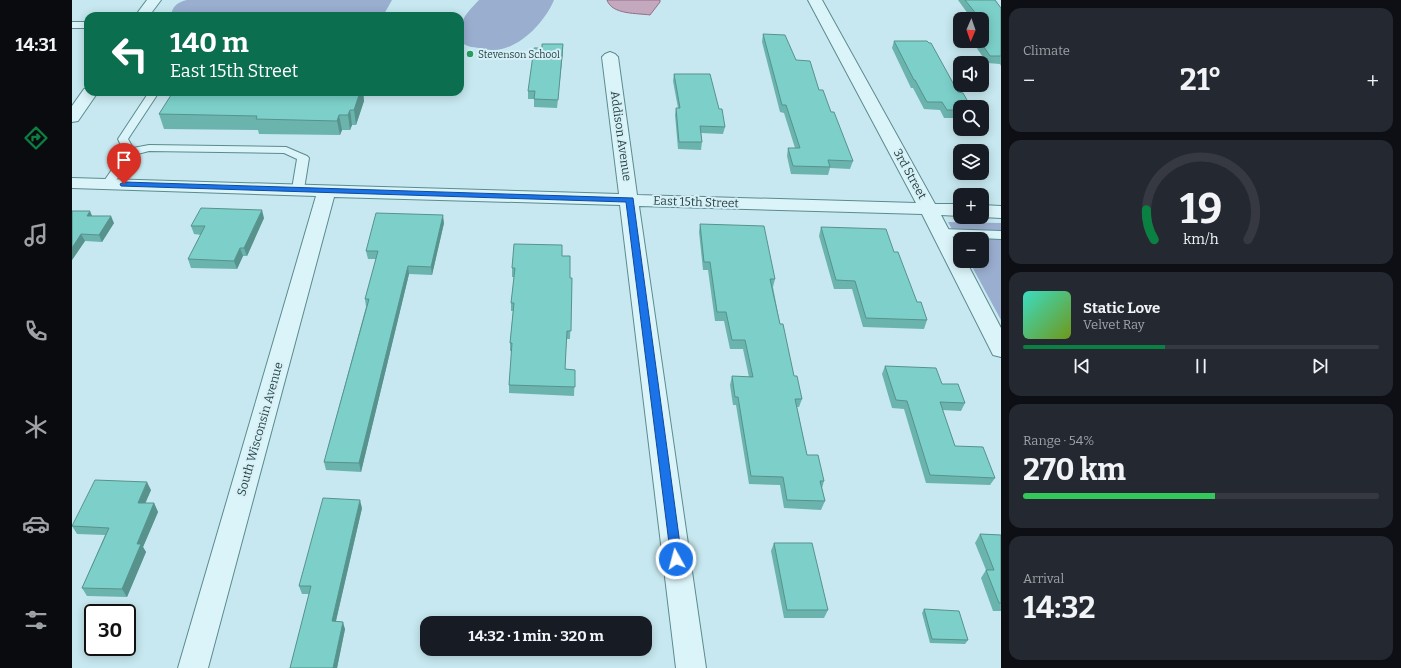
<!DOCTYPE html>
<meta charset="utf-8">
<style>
:root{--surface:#171b24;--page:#242831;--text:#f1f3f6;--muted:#9ea1a6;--line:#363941;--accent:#0b8043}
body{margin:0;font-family:Bitter,serif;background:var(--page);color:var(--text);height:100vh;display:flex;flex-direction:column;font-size:15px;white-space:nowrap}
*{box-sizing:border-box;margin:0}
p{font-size:13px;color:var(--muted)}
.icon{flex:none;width:22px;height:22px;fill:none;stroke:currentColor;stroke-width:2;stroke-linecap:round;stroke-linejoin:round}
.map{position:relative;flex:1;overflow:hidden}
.panel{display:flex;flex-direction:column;gap:8px;padding:8px;background:#0d0f14;width:400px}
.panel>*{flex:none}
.hud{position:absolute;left:12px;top:12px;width:380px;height:84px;border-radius:12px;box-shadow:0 2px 10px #0003;background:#0b6e4f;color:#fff;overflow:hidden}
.needle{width:26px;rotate:182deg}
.buttons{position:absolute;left:881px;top:12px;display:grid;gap:8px}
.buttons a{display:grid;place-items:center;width:36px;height:36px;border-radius:8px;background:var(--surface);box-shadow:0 2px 10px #0003;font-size:20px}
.speed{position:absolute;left:12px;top:604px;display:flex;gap:8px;font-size:20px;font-weight:700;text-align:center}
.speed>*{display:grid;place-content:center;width:52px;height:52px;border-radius:50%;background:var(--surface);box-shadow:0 2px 10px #0003;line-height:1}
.speed .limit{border:2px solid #111;border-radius:6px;background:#fff;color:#111}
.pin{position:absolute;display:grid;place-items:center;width:34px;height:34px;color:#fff;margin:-41px -17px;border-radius:50% 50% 50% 0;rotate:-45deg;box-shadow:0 0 4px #0007}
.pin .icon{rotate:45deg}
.me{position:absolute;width:44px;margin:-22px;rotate:353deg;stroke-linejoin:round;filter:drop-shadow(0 0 3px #0008)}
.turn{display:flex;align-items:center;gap:14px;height:84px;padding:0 20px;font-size:18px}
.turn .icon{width:52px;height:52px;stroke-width:2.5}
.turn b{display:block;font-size:28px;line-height:34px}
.big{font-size:30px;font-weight:700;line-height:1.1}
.panel .card{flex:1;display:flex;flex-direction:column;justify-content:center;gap:6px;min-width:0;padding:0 14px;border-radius:12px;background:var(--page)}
.panel .dial{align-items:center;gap:0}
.dial svg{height:104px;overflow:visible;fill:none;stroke:var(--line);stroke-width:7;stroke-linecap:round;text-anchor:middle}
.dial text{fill:var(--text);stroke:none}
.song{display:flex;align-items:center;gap:12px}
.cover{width:48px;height:48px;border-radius:6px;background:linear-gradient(135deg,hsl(170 70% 55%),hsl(80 70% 35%))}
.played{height:4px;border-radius:2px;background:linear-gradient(90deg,var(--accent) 40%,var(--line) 40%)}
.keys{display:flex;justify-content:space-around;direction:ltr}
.heat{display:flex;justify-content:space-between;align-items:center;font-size:22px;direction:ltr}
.charge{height:6px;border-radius:3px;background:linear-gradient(90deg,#34c759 54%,var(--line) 0)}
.trip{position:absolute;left:348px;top:616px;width:232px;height:40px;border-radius:12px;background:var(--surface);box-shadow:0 2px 10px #0003;font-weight:700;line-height:40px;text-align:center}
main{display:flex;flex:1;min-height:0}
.tab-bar{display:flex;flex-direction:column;width:72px;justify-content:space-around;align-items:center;background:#090b0e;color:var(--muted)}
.tab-bar .icon{width:28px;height:28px}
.tab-bar .on{color:var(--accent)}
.tab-bar b{font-size:18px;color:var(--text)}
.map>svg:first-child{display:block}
.green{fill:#9aaecf}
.water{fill:#c4a8be;stroke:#936e8a}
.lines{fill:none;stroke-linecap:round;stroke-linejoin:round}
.lane-casing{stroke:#5b8b8d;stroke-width:2}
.street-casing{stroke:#5b8b8d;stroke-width:2}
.lane{fill:#dbf4fa;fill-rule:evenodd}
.street{fill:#dbf4fa;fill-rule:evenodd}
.wall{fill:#6bb3ad}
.shaded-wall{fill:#57928d}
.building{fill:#7cd0c9;stroke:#57928d}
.route{fill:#1a73e8;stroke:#114b97}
.poi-dot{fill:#289f64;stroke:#d7f0f7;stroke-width:1.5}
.labels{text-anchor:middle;stroke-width:4;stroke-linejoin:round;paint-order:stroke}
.far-poi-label{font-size:10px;fill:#1f3d3d;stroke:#d7f0f7;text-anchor:start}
.street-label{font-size:12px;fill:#1f3d3d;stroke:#d7f0f7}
</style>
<main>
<nav class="tab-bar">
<b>14:31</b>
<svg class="icon on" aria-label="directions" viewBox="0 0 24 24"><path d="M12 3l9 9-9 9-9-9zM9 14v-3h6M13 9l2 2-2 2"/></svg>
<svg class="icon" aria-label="music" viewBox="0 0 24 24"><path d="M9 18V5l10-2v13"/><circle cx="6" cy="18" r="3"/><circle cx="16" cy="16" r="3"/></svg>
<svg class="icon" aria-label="phone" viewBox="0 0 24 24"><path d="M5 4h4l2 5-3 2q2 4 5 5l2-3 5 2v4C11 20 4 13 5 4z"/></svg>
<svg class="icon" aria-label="climate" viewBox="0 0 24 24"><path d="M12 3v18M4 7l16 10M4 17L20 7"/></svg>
<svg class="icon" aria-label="car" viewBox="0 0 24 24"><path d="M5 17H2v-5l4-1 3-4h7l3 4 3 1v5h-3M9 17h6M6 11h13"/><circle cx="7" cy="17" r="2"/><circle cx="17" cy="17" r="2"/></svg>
<svg class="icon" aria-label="filters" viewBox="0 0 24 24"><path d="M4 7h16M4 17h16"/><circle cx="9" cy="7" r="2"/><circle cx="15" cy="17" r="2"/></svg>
</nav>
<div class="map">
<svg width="929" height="668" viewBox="0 0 929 668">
<rect width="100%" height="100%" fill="#c7e8f0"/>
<!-- green -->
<g class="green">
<path d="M115 0H320L311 16H99C100 6 106 2 115 0Z"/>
<path d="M407 0H482C473 22 446 51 420 50 416 50 412 49 408 48 400 47 394 47 388 41 388 19 392 16 407 0Z"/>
<polygon points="876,222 929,223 929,320 897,261 910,261 910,239 888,239 888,244"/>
</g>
<!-- water -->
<path class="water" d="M535 0H588V2L578 15C566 13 540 15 535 0Z"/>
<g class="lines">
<!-- lane casing -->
<g class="lane-casing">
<g id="lane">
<rect x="0" y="22" width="16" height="6"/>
<polygon points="77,92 87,92 56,139 61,148 77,145 214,147 235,156 237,158 232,189 230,191 222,191 220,189 225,159 212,153 77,151 62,155 40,186 32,186 30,184 52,152 46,139"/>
<polygon points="869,229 929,231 929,239 865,236 863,233 865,230"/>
</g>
</g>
<!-- street casing -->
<g class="street-casing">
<g id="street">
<polygon points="75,0 89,0 77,16 63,16"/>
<polygon points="736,0 750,0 863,204 888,204 888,216 869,215 888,251 888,261 894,261 929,328 929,357 921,355 918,349 850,214 567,206 634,668 604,668 548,205 262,197 136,668 106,668 244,196 0,188 0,178 547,194 530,57 533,54 538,52 543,54 546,57 565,195 844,203"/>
<polygon points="16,88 16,92 26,92 6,121 0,122 0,106 12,89"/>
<polygon points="910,205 929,206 929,218 910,217"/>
</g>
</g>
<!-- lane -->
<use href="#lane" class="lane"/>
<!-- street -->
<use href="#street" class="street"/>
</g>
<!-- wall -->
<g class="wall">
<polygon points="886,0 923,0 929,8 929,66 928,64 915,63 902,44 903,41 910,41 910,19 898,19 899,18"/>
<polygon points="691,34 724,60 747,90 759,112 781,161 778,169 758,168 756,175 719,174 715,156 716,148 723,148 712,113 708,112 690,42"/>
<polygon points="822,41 888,107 888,118 872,118 868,110 852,109 841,88 839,88 820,48"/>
<polygon points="491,44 485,108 462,107 462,99 456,99 456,91 470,48"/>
<polygon points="602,74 647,109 653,127 651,134 629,133 630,142 629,150 606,149 603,115 604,108 606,108 601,81"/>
<polygon points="101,92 291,92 292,101 284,125 280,125 278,130 270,130 268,135 187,134 186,130 92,129 87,114"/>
<polygon points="0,211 20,216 42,223 30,242 13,241 0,260"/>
<polygon points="192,218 175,256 171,256 165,269 119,268 116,259 129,235 122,234 119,226"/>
<polygon points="372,223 360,275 337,274 289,472 254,470 252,462 294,307 293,299 304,259 296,259 294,251"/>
<polygon points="628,224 703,279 701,287 708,324 722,376 730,399 727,407 725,407 735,455 752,481 750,488 753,501 749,510 712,508 708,485 677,484 664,405 661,405 658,385 660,376 677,377 671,349 658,349 652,321 643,321 636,270 631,270 627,232"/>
<polygon points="749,227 822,252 845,302 855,320 852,329 791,327 780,289 762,289 747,236"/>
<polygon points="490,256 498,278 500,278 498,339 494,339 493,369 503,370 502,396 437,393 437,385 440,351 438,351 438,343 441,311 439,311 439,303 442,277 440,277 440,268"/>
<polygon points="813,366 870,384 893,403 889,411 870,410 883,446 923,478 918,485 854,483 832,409 820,408 810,374"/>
<polygon points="79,490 73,503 82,503 86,512 71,547 74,552 55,597 15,596 10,588 33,535 5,534 0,526"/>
<polygon points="290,508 264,621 273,629 265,668 218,668 237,594 230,594 227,586"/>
<polygon points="908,534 929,535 929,611 921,611 909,578 914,570 903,543"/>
<polygon points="702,543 756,610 752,618 712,618 699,551"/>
<polygon points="852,609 896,640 893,644 858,643 850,613"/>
</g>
<!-- shaded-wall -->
<g class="shaded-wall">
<polygon points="491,44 491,52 485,108 486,100"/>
<polygon points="288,92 291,92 292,101 284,125 282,110"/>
<polygon points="278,110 280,125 278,130 276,115"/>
<polygon points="267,115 270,130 268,135 265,121"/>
<polygon points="190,210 192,218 175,256 172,248"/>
<polygon points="18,211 21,218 15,216"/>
<polygon points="371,215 372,223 360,275 359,267"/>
<polygon points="39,216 42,223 30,242 27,235"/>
<polygon points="9,234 13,241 0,260 0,248"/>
<polygon points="168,248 171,256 165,269 162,261"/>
<polygon points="336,266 337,274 289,472 287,463"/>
<polygon points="75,482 79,490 70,511 66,503"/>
<polygon points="288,500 290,508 262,629 260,621"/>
<polygon points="82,503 86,512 71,547 74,552 55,597 50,589 65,544"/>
<polygon points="271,622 273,629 265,668 261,668"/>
</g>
<!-- building -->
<g class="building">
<polygon points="893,0 923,0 929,8 929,56 918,56 908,41 910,41 910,37 916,37 910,29 910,19 903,19 900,15 905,15"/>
<polygon points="691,34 713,35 724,60 738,61 747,90 751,90 759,112 762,112 781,161 756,160 758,167 721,166 716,148 728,148 714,105 710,105"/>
<polygon points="822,41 855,41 857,43 859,43 886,92 891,93 899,107 888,107 888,110 875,110 870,102 855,102 843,80 842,80"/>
<polygon points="470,44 491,44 486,100 462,99 463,91 456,91 462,48 470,48"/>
<polygon points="602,74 638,74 647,109 650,109 653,127 628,126 630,142 607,142 604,108 608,108"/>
<polygon points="101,92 288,92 282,110 278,110 276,115 267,115 265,121 184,119 185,116 87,114"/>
<polygon points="129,208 190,210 172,248 168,248 162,261 116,259 133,226 119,226"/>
<polygon points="0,211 18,211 15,216 39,216 27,235 9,234 0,248"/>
<polygon points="304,213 371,215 359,267 336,266 287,463 252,462 297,299 293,299 306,251 294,251"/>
<polygon points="628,224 692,226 703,279 698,279 708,324 711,324 722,376 725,376 730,399 723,399 735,455 746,455 752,481 748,481 753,501 715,500 711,477 679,476 666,397 663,397 660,376 681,377 673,340 660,340 654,312 645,312 638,262 632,262"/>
<polygon points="749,227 814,229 822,252 826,252 845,302 849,302 855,320 794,318 783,281 764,280"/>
<polygon points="442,244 490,245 490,256 498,256 498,278 500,278 499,331 495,331 493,369 503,370 503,387 437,385 440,343 438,343 442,303 439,303 443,268 440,268"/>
<polygon points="813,366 864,368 870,384 886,384 893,403 868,402 883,446 911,447 923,478 858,475 835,401 824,400"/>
<polygon points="23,480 75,482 66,503 82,503 65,544 69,544 50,589 10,588 37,528 0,526"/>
<polygon points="251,498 288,500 260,621 271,622 261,668 218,668 239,586 227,586"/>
<polygon points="908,534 929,535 929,603 927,603 914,570 922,570"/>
<polygon points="702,543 740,543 756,610 715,610"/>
<polygon points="852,609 887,611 896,640 860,639"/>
</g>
<!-- route -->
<polygon class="route" points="52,182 561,198 610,559 609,562 604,564 600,562 599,559 554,202 49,186 48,184"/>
<!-- markers -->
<circle class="poi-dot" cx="398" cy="54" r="4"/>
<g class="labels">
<!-- far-poi labels -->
<g class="far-poi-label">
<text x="406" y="58">Stevenson School</text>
</g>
<!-- street labels -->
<g class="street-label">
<text transform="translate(549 136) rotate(82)" y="4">Addison Avenue</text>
<text transform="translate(838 174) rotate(61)" y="4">3rd Street</text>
<text transform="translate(624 202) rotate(2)" y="4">East 15th Street</text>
<text transform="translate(188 429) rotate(-74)" y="4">South Wisconsin Avenue</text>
</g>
</g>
</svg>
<div class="buttons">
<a><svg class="needle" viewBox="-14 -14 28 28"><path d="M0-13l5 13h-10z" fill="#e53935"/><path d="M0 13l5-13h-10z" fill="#9ea1a6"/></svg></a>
<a><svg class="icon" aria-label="sound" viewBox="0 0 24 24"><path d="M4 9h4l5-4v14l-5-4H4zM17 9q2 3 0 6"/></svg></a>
<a><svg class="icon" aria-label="search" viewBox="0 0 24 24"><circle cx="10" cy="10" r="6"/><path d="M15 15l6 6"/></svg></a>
<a><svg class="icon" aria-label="layers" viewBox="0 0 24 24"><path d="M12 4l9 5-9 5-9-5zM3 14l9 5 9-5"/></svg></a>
<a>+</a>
<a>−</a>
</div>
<div class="speed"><div class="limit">30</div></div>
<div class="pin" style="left:52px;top:184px;background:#d93025"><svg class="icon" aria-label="arrive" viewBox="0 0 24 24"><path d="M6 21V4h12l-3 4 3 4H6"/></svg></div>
<svg class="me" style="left:604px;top:559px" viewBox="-20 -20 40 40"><circle r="17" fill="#1a73e8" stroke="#fff" stroke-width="3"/><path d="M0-11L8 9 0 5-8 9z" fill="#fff"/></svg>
<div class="trip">14:32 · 1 min · 320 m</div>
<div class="hud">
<div class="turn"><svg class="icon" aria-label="left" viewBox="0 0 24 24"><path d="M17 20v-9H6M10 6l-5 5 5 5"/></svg><div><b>140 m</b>East 15th Street</div></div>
</div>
</div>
<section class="panel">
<div class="card"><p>Climate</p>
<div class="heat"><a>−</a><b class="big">21°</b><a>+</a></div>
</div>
<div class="card dial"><svg viewBox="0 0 100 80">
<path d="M14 69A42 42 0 1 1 86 69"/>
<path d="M14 69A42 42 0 0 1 8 46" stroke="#0b8043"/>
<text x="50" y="56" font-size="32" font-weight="700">19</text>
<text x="50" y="72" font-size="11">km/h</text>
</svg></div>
<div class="card">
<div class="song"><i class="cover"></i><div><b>Static Love</b><p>Velvet Ray</p></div></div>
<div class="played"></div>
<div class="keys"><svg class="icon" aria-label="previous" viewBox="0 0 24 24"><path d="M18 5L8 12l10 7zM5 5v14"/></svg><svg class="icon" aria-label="pause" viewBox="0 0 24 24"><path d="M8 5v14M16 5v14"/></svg><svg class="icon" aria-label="next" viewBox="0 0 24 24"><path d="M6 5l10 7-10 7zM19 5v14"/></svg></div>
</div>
<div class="card"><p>Range · 54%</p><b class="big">270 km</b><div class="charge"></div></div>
<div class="card"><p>Arrival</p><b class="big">14:32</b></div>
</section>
</main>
